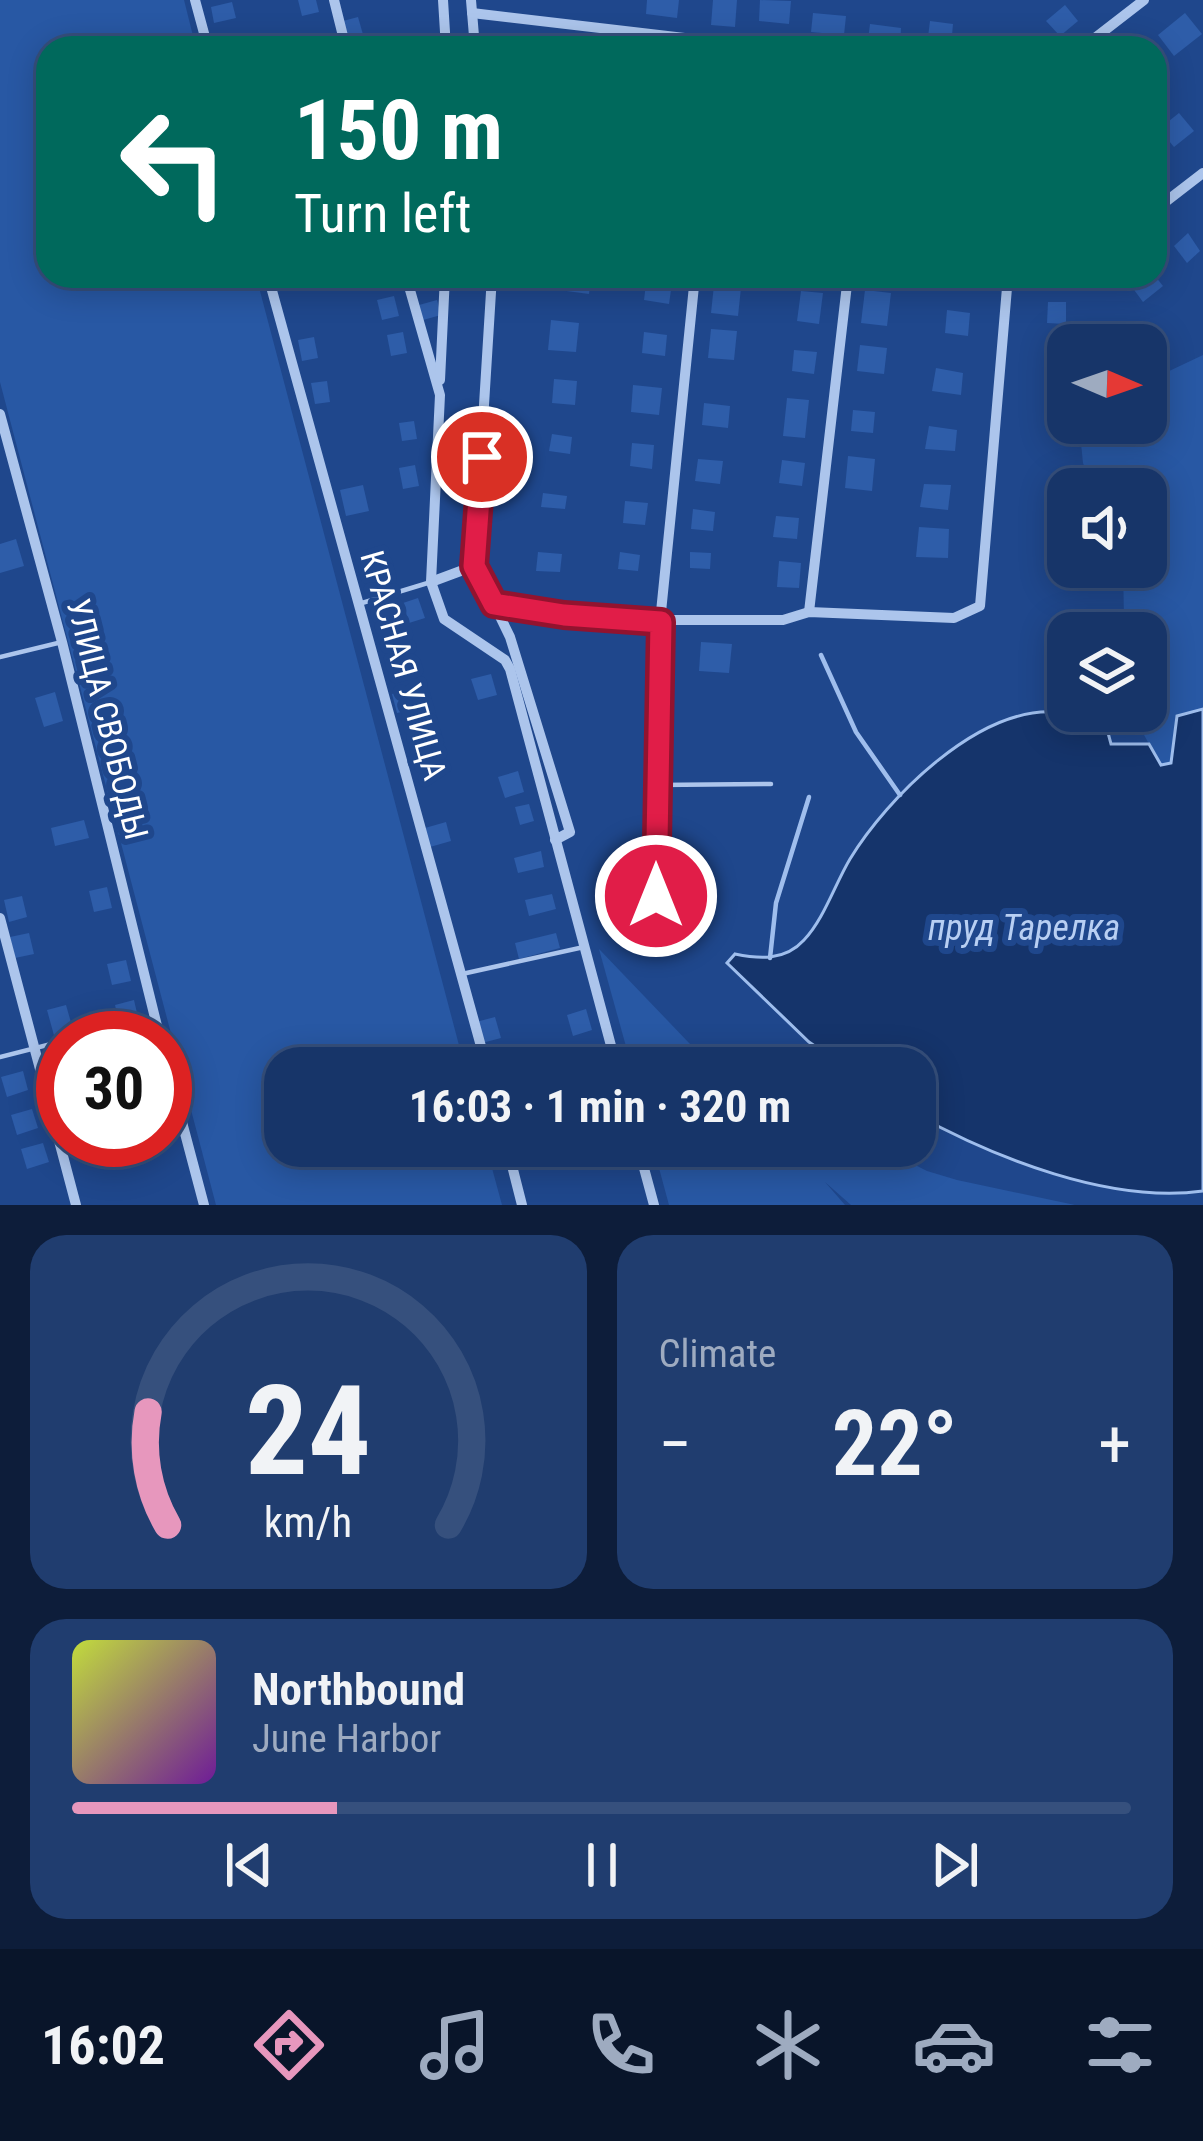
<!DOCTYPE html>
<meta charset="utf-8">
<style>
:root{--surface:#173569;--page:#203d6f;--text:#f1f3f6;--muted:#9eabc0;--line:#36507d;--accent:#e797bd}
body{margin:0;font-family:"Roboto Condensed",sans-serif;background:var(--page);color:var(--text);height:100vh;display:flex;flex-direction:column;font-size:45px;white-space:nowrap}
*{box-sizing:border-box;margin:0}
p{font-size:39px;color:var(--muted)}
.icon{flex:none;width:66px;height:66px;fill:none;stroke:currentColor;stroke-width:2;stroke-linecap:round;stroke-linejoin:round}
.map{position:relative;height:1205px;overflow:hidden}
.panel{display:flex;flex-direction:column;gap:30px;padding:30px;background:#0d1d3a;flex:1}
.panel>*{flex:none}
.banner{position:absolute;left:36px;top:36px;width:1131px;height:252px;border-radius:36px;box-shadow:0 6px 30px #0003,0 0 0 3px var(--line);background:#00695c;color:#fff;overflow:hidden}
.needle{width:78px;rotate:92deg}
.buttons{position:absolute;left:1047px;top:324px;display:grid;gap:24px}
.buttons a{display:grid;place-items:center;width:120px;height:120px;border-radius:24px;background:var(--surface);box-shadow:0 6px 30px #0003,0 0 0 3px var(--line);font-size:60px}
.speed{position:absolute;left:36px;top:1011px;display:flex;gap:24px;font-size:60px;font-weight:700;text-align:center}
.speed>*{display:grid;place-content:center;width:156px;height:156px;border-radius:50%;background:var(--surface);box-shadow:0 6px 30px #0003,0 0 0 3px var(--line);line-height:1}
.speed .limit{border:18px solid #d22;background:#fff;color:#111}
.pin{position:absolute;display:grid;place-items:center;width:102px;height:102px;color:#fff;margin:-51px;border:6px solid #fff;border-radius:50%;box-shadow:0 3px 12px #0007}
.me{position:absolute;width:132px;margin:-66px;rotate:0deg;stroke-linejoin:round;filter:drop-shadow(0 0 9px #0008)}
.turn{display:flex;align-items:center;gap:42px;height:252px;padding:0 60px;font-size:54px}
.turn .icon{width:156px;height:156px;stroke-width:2.5}
.turn b{display:block;font-size:84px;line-height:102px}
.big{font-size:90px;font-weight:700;line-height:1.1}
.panel .card{flex:1;display:flex;flex-direction:column;justify-content:center;gap:18px;min-width:0;padding:0 42px;border-radius:36px;background:var(--page)}
.panel .dial{align-items:center;gap:0}
.dial svg{height:312px;overflow:visible;fill:none;stroke:var(--line);stroke-width:7;stroke-linecap:round;text-anchor:middle}
.dial text{fill:var(--text);stroke:none}
.song{display:flex;align-items:center;gap:36px}
.cover{width:144px;height:144px;border-radius:18px;background:linear-gradient(135deg,hsl(70 70% 55%),hsl(280 70% 35%))}
.played{height:12px;border-radius:6px;background:linear-gradient(90deg,var(--accent) 25%,var(--line) 25%)}
.keys{display:flex;justify-content:space-around;direction:ltr}
.heat{display:flex;justify-content:space-between;align-items:center;font-size:66px;direction:ltr}
.panel .tiles{flex:1;display:grid;gap:30px;grid-template-columns:1fr 1fr}
.card:last-child{grid-column:span 2}
.trip{position:absolute;left:264px;top:1047px;width:672px;height:120px;border-radius:36px;background:var(--surface);box-shadow:0 6px 30px #0003,0 0 0 3px var(--line);font-weight:700;line-height:120px;text-align:center}
.dock{display:flex;height:192px;justify-content:space-around;align-items:center;background:#09152a;color:var(--muted)}
.dock .icon{width:84px;height:84px}
.dock .on{color:var(--accent)}
.dock b{font-size:54px;color:var(--text)}
.map>svg:first-child{display:block}
.green{fill:#2858a4}
.water{fill:#15346b;stroke:#9fbeed;stroke-width:3}
.lines{fill:none;stroke-linecap:round;stroke-linejoin:round}
.stream{stroke:#9fbeed;stroke-width:4.5}
.building{fill:#2e5da9}
.service{stroke:#acc5ec;stroke-width:4.5}
.minor{stroke:#acc5ec;stroke-width:10}
.route-casing{stroke:#92132f;stroke-width:30}
.route{stroke:#e11d48;stroke-width:21}
.labels{text-anchor:middle;stroke-width:12;stroke-linejoin:round;paint-order:stroke}
.street-label{font-size:33px;fill:#fff;stroke:#1f478c}
.water-label{font-size:36px;font-style:italic;fill:#b8cff3;stroke:#1f478c}
</style>
<div class="map">
<svg width="1203" height="1205" viewBox="0 0 1203 1205">
<rect width="100%" height="100%" fill="#1f478c"/>
<!-- green -->
<g class="green">
<polygon points="0,0 184,0 196,48 48,48 48,276 256,276 465,1068 285,1068 285,1146 486,1146 502,1205 216,1205 0,382"/>
<polygon points="1203,355 1203,709 1178,716 1171,764 1161,766 1131,711 1146,711 1146,633 1130,633 1124,619 1123,567 1146,567 1146,489 1093,489 1083,463 1079,423 1146,423 1146,382"/>
<polygon points="599,949 713,1068 632,1068"/>
<polygon points="653,1146 878,1146 927,1171 957,1180 1075,1205 851,1205 825,1182 845,1205 669,1205"/>
</g>
<!-- water -->
<path class="water" d="M1203 709V1191C1110 1204 995 1158 915 1114V1068H847L809 1042 727 963 735 954C759 959 785 961 804 940 824 919 835 884 850 859 887 798 977 708 1054 712 1072 713 1091 723 1107 729L1111 744H1149L1161 765 1171 763 1177 716Z"/>
<g class="lines">
<!-- stream -->
<g class="stream">
<polyline points="821,655 856,732 900,795"/>
<polyline points="770,958 776,903 809,797"/>
</g>
</g>
<!-- building -->
<g class="building">
<polygon points="298,0 316,0 319,12 302,16"/>
<polygon points="647,0 679,0 677,18 646,14"/>
<polygon points="713,0 737,0 735,27 711,25"/>
<polygon points="760,0 791,1 789,24 759,21"/>
<polygon points="232,2 236,18 214,23 211,7"/>
<polygon points="1065,5 1078,21 1060,36 1046,21"/>
<polygon points="813,13 846,16 844,35 811,32"/>
<polygon points="1185,13 1202,34 1174,56 1158,35"/>
<polygon points="358,17 364,38 349,42 343,21"/>
<polygon points="930,21 953,24 951,47 927,45"/>
<polygon points="870,24 901,28 900,48 867,48"/>
<rect x="990" y="35" width="25" height="13"/>
<polygon points="1179,113 1194,131 1174,147 1159,129"/>
<polygon points="1188,233 1200,251 1187,263 1174,246"/>
<polygon points="561,276 591,276 589,294 559,290"/>
<polygon points="647,276 673,276 669,304 644,300"/>
<polygon points="1137,276 1155,276 1163,286 1143,302 1129,283"/>
<polygon points="714,285 741,288 738,316 711,313"/>
<polygon points="865,290 891,293 887,326 861,323"/>
<polygon points="801,291 823,293 819,324 797,321"/>
<polygon points="394,296 399,316 382,320 377,300"/>
<polygon points="437,300 441,315 423,320 419,305"/>
<polygon points="1048,302 1066,302 1066,324 1047,323"/>
<polygon points="947,310 970,313 968,336 945,333"/>
<polygon points="551,320 579,323 576,352 548,350"/>
<polygon points="711,329 737,331 734,360 708,358"/>
<polygon points="403,332 407,353 391,356 387,335"/>
<polygon points="644,332 667,335 665,356 642,353"/>
<polygon points="314,337 318,358 302,361 298,340"/>
<polygon points="860,345 887,348 884,374 857,371"/>
<polygon points="794,350 817,352 814,374 792,371"/>
<polygon points="936,368 963,373 961,395 932,391"/>
<polygon points="554,379 577,381 575,405 552,403"/>
<polygon points="327,381 330,402 315,404 311,383"/>
<polygon points="633,385 662,388 659,415 631,412"/>
<polygon points="787,398 809,400 805,438 783,436"/>
<polygon points="704,403 730,406 728,428 702,425"/>
<polygon points="853,410 875,412 873,433 851,431"/>
<polygon points="414,421 417,439 402,441 399,423"/>
<polygon points="929,426 957,430 955,451 925,449"/>
<polygon points="552,434 572,437 570,454 549,451"/>
<polygon points="632,443 654,445 652,469 630,466"/>
<polygon points="848,456 875,459 872,491 845,488"/>
<polygon points="698,459 723,461 720,484 695,481"/>
<polygon points="782,460 805,463 802,486 779,483"/>
<polygon points="415,465 419,486 403,489 399,468"/>
<polygon points="924,484 951,485 948,510 920,507"/>
<polygon points="363,485 369,511 346,516 340,490"/>
<polygon points="543,493 567,496 565,509 541,507"/>
<polygon points="625,501 648,503 645,525 623,523"/>
<polygon points="693,509 715,512 713,531 691,529"/>
<polygon points="776,516 799,518 797,539 773,537"/>
<polygon points="919,527 949,529 948,558 916,557"/>
<polygon points="16,539 24,566 0,573 0,544"/>
<polygon points="538,552 562,554 560,572 536,571"/>
<polygon points="620,552 640,555 638,571 618,569"/>
<polygon points="690,552 711,553 710,569 690,568"/>
<polygon points="779,561 801,563 799,588 777,587"/>
<polygon points="418,598 425,618 409,623 403,603"/>
<polygon points="701,642 732,644 729,673 699,671"/>
<polygon points="491,674 497,695 478,700 471,679"/>
<polygon points="417,688 422,707 397,713 392,694"/>
<polygon points="55,692 63,721 44,727 35,698"/>
<polygon points="518,771 524,792 505,798 498,777"/>
<polygon points="529,804 534,821 520,825 515,807"/>
<polygon points="84,820 89,838 55,846 51,828"/>
<polygon points="446,822 451,841 430,847 425,828"/>
<polygon points="541,851 544,867 518,873 514,858"/>
<polygon points="107,887 112,908 94,912 89,891"/>
<polygon points="552,894 556,909 529,916 525,900"/>
<polygon points="22,896 27,917 9,922 4,900"/>
<polygon points="29,933 34,954 15,958 10,937"/>
<polygon points="556,933 560,948 519,959 515,943"/>
<polygon points="126,960 131,981 112,985 107,964"/>
<polygon points="134,1000 137,1013 118,1018 115,1005"/>
<polygon points="66,1005 74,1033 55,1039 47,1010"/>
<polygon points="586,1009 592,1030 573,1036 567,1015"/>
<polygon points="495,1017 501,1038 482,1043 476,1022"/>
<polygon points="598,1046 605,1067 584,1068 579,1051"/>
<polygon points="23,1071 28,1090 7,1097 1,1077"/>
<polygon points="32,1109 38,1128 17,1135 11,1115"/>
<polygon points="64,1140 84,1140 86,1150 67,1154"/>
<polygon points="43,1143 49,1162 27,1169 21,1149"/>
</g>
<g class="lines">
<!-- service -->
<g class="service">
<polyline points="362,603 431,582"/>
<polyline points="0,657 62,642"/>
<polyline points="657,785 771,784"/>
<polyline points="462,974 584,947"/>
<polyline points="76,1038 155,1019"/>
<polyline points="0,1057 63,1041"/>
</g>
<!-- minor -->
<g class="minor">
<polyline points="195,0 208,48"/>
<polyline points="334,0 346,48"/>
<polyline points="443,0 446,48"/>
<polyline points="471,0 475,48"/>
<polyline points="472,13 770,48"/>
<polyline points="1082,48 1144,0"/>
<polyline points="1155,210 1203,173"/>
<polyline points="268,276 487,1068"/>
<polyline points="406,276 440,395 431,582 444,619 505,660 510,669 617,1068"/>
<polyline points="440,380 445,276"/>
<polyline points="0,414 62,642 160,1038"/>
<polyline points="474,566 494,604 609,620 783,620 809,612 954,618 980,606 1008,276"/>
<polyline points="474,566 492,276"/>
<polyline points="431,582 474,566"/>
<polyline points="494,604 510,637 570,832 555,840"/>
<polyline points="809,612 848,276"/>
<polyline points="0,918 76,1205"/>
<polyline points="656,923 656,710 661,612 695,276"/>
<polyline points="165,1058 204,1205"/>
<polyline points="507,1146 522,1205"/>
<polyline points="638,1146 654,1205"/>
</g>
</g>
<g class="lines">
<!-- route casing -->
<g class="route-casing">
<polyline id="route" points="482,457 474,566 494,604 564,615 661,622 656,896"/>
</g>
<!-- route -->
<use href="#route" class="route"/>
</g>
<g class="labels">
<!-- street labels -->
<g class="street-label">
<text transform="translate(404 665) rotate(74)" y="12">КРАСНАЯ УЛИЦА</text>
<text transform="translate(108 719) rotate(76)" y="12">УЛИЦА СВОБОДЫ</text>
</g>
<!-- water labels -->
<g class="water-label">
<text x="1024" y="940">пруд Тарелка</text>
</g>
</g>
</svg>
<div class="buttons">
<a><svg class="needle" viewBox="-14 -14 28 28"><path d="M0-13l5 13h-10z" fill="#e53935"/><path d="M0 13l5-13h-10z" fill="#9eabc0"/></svg></a>
<a><svg class="icon" aria-label="sound" viewBox="0 0 24 24"><path d="M4 9h4l5-4v14l-5-4H4zM17 9q2 3 0 6"/></svg></a>
<a><svg class="icon" aria-label="layers" viewBox="0 0 24 24"><path d="M12 4l9 5-9 5-9-5zM3 14l9 5 9-5"/></svg></a>
</div>
<div class="speed"><div class="limit">30</div></div>
<div class="pin" style="left:482px;top:457px;background:#d93025"><svg class="icon" aria-label="arrive" viewBox="0 0 24 24"><path d="M6 21V4h12l-3 4 3 4H6"/></svg></div>
<svg class="me" style="left:656px;top:896px" viewBox="-20 -20 40 40"><circle r="17" fill="#e11d48" stroke="#fff" stroke-width="3"/><path d="M0-11L8 9 0 5-8 9z" fill="#fff"/></svg>
<div class="trip">16:03 · 1 min · 320 m</div>
<div class="banner">
<div class="turn"><svg class="icon" aria-label="left" viewBox="0 0 24 24"><path d="M17 20v-9H6M10 6l-5 5 5 5"/></svg><div><b>150 m</b>Turn left</div></div>
</div>
</div>
<section class="panel">
<div class="tiles">
<div class="card dial"><svg viewBox="0 0 100 80">
<path d="M14 69A42 42 0 1 1 86 69"/>
<path d="M14 69A42 42 0 0 1 9 40" stroke="#e797bd"/>
<text x="50" y="56" font-size="32" font-weight="700">24</text>
<text x="50" y="72" font-size="11">km/h</text>
</svg></div>
<div class="card"><p>Climate</p>
<div class="heat"><a>−</a><b class="big">22°</b><a>+</a></div>
</div>
<div class="card">
<div class="song"><i class="cover"></i><div><b>Northbound</b><p>June Harbor</p></div></div>
<div class="played"></div>
<div class="keys"><svg class="icon" aria-label="previous" viewBox="0 0 24 24"><path d="M18 5L8 12l10 7zM5 5v14"/></svg><svg class="icon" aria-label="pause" viewBox="0 0 24 24"><path d="M8 5v14M16 5v14"/></svg><svg class="icon" aria-label="next" viewBox="0 0 24 24"><path d="M6 5l10 7-10 7zM19 5v14"/></svg></div>
</div>
</div>
</section>
<nav class="dock">
<b>16:02</b>
<svg class="icon on" aria-label="directions" viewBox="0 0 24 24"><path d="M12 3l9 9-9 9-9-9zM9 14v-3h6M13 9l2 2-2 2"/></svg>
<svg class="icon" aria-label="music" viewBox="0 0 24 24"><path d="M9 18V5l10-2v13"/><circle cx="6" cy="18" r="3"/><circle cx="16" cy="16" r="3"/></svg>
<svg class="icon" aria-label="phone" viewBox="0 0 24 24"><path d="M5 4h4l2 5-3 2q2 4 5 5l2-3 5 2v4C11 20 4 13 5 4z"/></svg>
<svg class="icon" aria-label="climate" viewBox="0 0 24 24"><path d="M12 3v18M4 7l16 10M4 17L20 7"/></svg>
<svg class="icon" aria-label="car" viewBox="0 0 24 24"><path d="M5 17H2v-5l4-1 3-4h7l3 4 3 1v5h-3M9 17h6M6 11h13"/><circle cx="7" cy="17" r="2"/><circle cx="17" cy="17" r="2"/></svg>
<svg class="icon" aria-label="filters" viewBox="0 0 24 24"><path d="M4 7h16M4 17h16"/><circle cx="9" cy="7" r="2"/><circle cx="15" cy="17" r="2"/></svg>
</nav>
